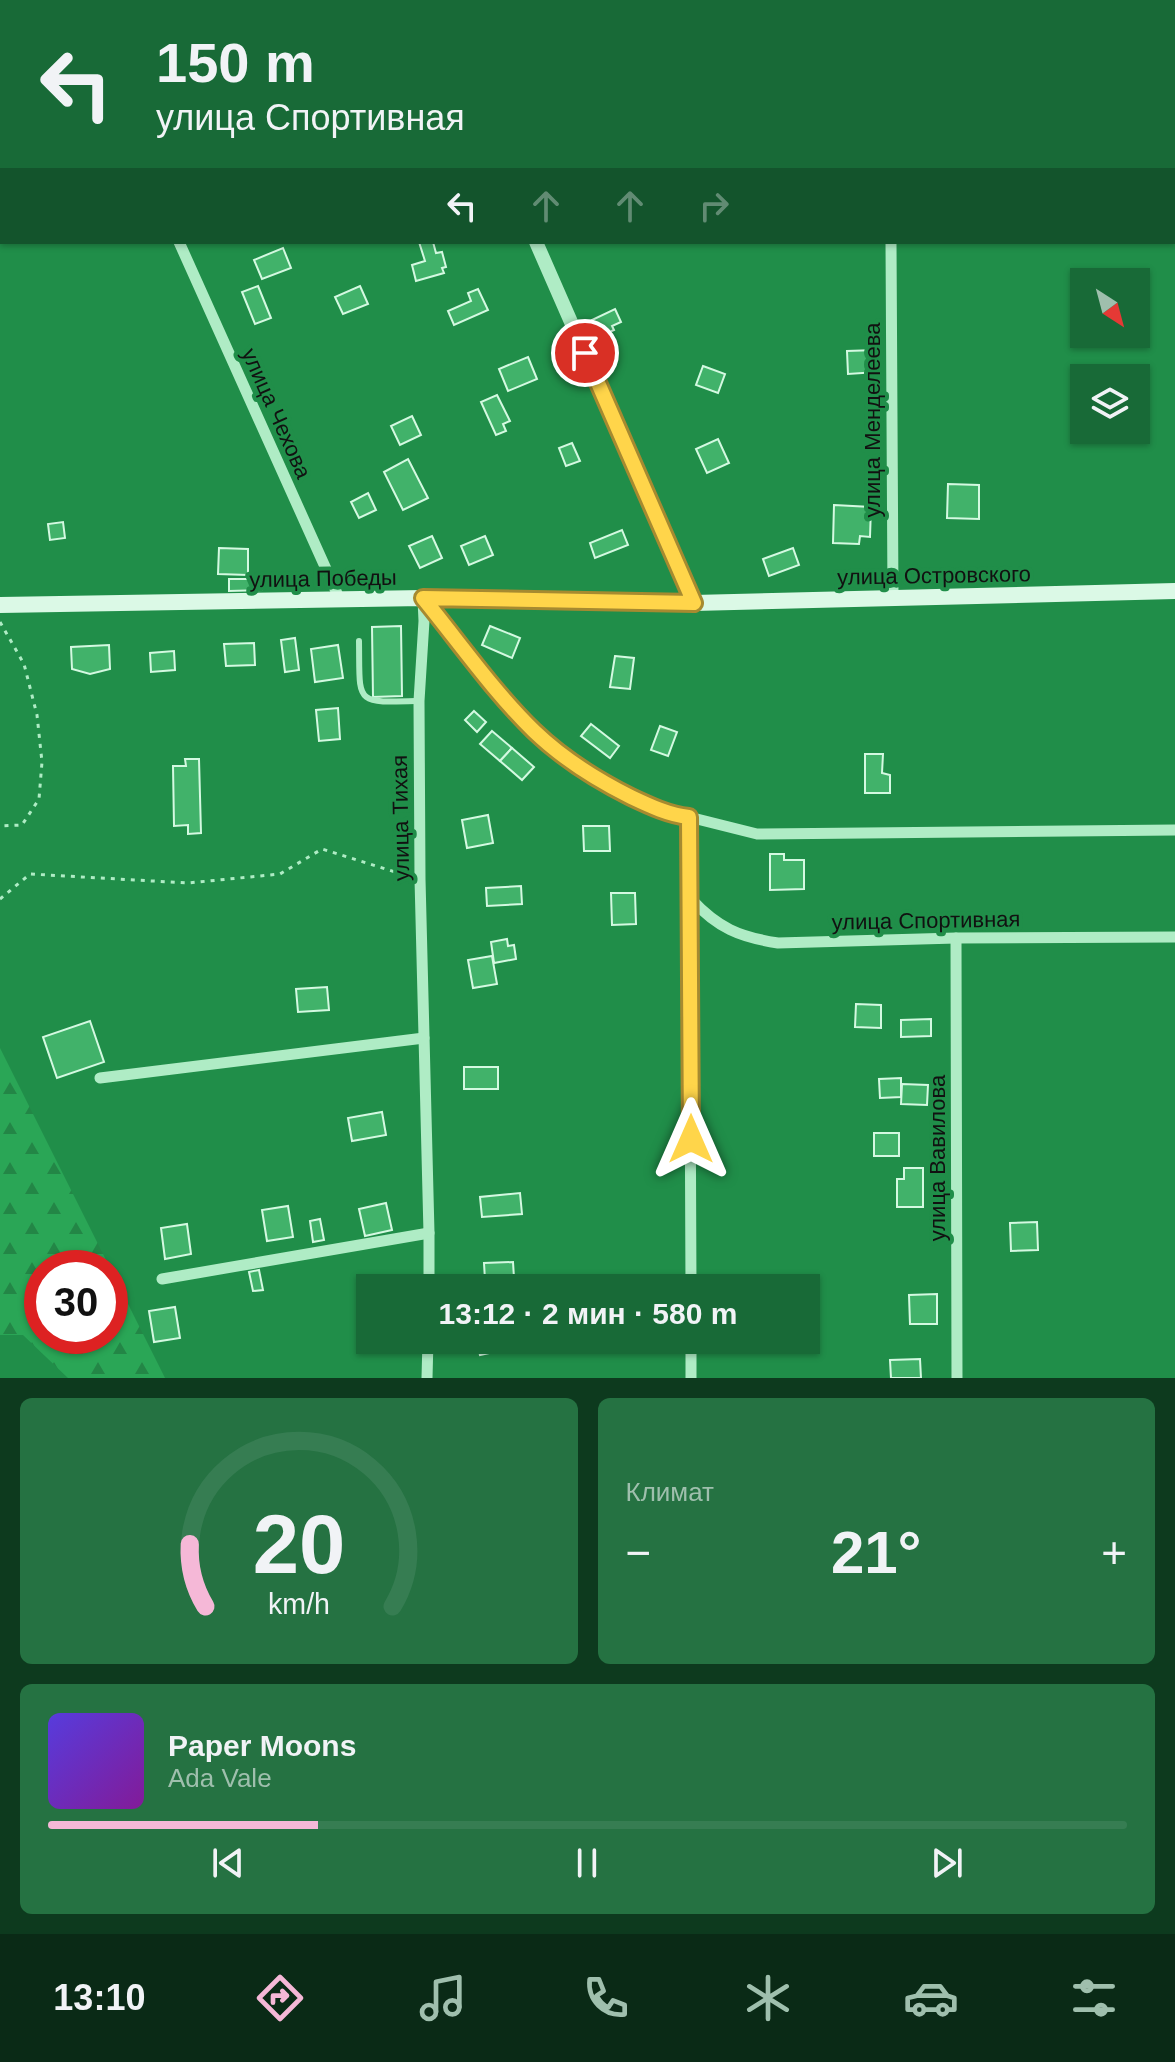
<!DOCTYPE html>
<html lang="ru">
<meta charset="utf-8">
<style>
:root{--surface:#186a37;--page:#257242;--text:#f1f3f6;--muted:#9fbfad;--line:#367d52;--accent:#f5b8d7}
body{margin:0;font-family:Helvetica,sans-serif;background:var(--page);color:var(--text);height:100vh;display:flex;flex-direction:column;font-size:30px;white-space:nowrap}
*{box-sizing:border-box;margin:0}
p{font-size:26px;color:var(--muted)}
.icon{flex:none;width:44px;height:44px;fill:none;stroke:currentColor;stroke-width:2;stroke-linecap:round;stroke-linejoin:round}
.map{position:relative;height:1378px;overflow:hidden}
.side{display:flex;flex-direction:column;gap:20px;padding:20px;background:#0d3a1e;flex:1}
.side>*{flex:none}
.banner{position:absolute;left:0px;top:0px;width:1176px;height:244px;box-shadow:0 2px 6px #0004;background:#186a37;color:var(--text);overflow:hidden}
.needle{width:52px;rotate:144deg}
.fabs{position:absolute;left:1070px;top:268px;display:grid;gap:16px}
.fabs a{display:grid;place-items:center;width:80px;height:80px;border-radius:0px;background:var(--surface);box-shadow:0 2px 6px #0004;font-size:40px}
.speed{position:absolute;left:24px;top:1250px;display:flex;gap:16px;font-size:40px;font-weight:700;text-align:center}
.speed>*{display:grid;place-content:center;width:104px;height:104px;border-radius:50%;background:var(--surface);box-shadow:0 2px 6px #0004;line-height:1}
.speed .limit{border:12px solid #d22;background:#fff;color:#111}
.pin{position:absolute;display:grid;place-items:center;width:68px;height:68px;color:#fff;margin:-34px;border:4px solid #fff;border-radius:50%;box-shadow:0 2px 8px #0007}
.me{position:absolute;width:88px;margin:-44px;rotate:0deg;stroke-linejoin:round;filter:drop-shadow(0 0 6px #0008)}
.turn{display:flex;align-items:center;gap:28px;height:168px;padding:0 24px;font-size:36px}
.turn .icon{width:104px;height:104px;stroke-width:2.5}
.turn b{display:block;font-size:56px;line-height:68px}
.lanes{display:flex;align-items:center;height:76px;padding:0 24px;background:#0003;justify-content:center;gap:40px;direction:ltr}
.lanes .off{opacity:.35}
.big{font-size:60px;font-weight:600;line-height:1.1}
.side .tile{flex:1;display:flex;flex-direction:column;justify-content:center;gap:12px;min-width:0;padding:0 28px;border-radius:12px;background:var(--page)}
.side .dial{align-items:center;gap:0}
.dial svg{height:208px;overflow:visible;fill:none;stroke:var(--line);stroke-width:7;stroke-linecap:round;text-anchor:middle}
.dial text{fill:var(--text);stroke:none}
.song{display:flex;align-items:center;gap:24px}
.cover{width:96px;height:96px;border-radius:12px;background:linear-gradient(135deg,hsl(250 70% 55%),hsl(290 70% 35%))}
.played{height:8px;border-radius:4px;background:linear-gradient(90deg,var(--accent) 25%,var(--line) 25%)}
.keys{display:flex;justify-content:space-around;direction:ltr}
.heat{display:flex;justify-content:space-between;align-items:center;font-size:44px;direction:ltr}
.side .tiles{flex:1;display:grid;gap:20px;grid-template-columns:1fr 1fr}
.tile:last-child{grid-column:span 2}
.trip{position:absolute;left:356px;top:1274px;width:464px;height:80px;border-radius:0px;background:var(--surface);box-shadow:0 2px 6px #0004;font-weight:600;line-height:80px;text-align:center}
.dock{display:flex;height:128px;justify-content:space-around;align-items:center;background:#0a2a16;color:var(--muted)}
.dock .icon{width:56px;height:56px}
.dock .selected{color:var(--accent)}
.dock b{font-size:36px;color:var(--text)}
.map>svg:first-child{display:block}
.forest{fill:url(#forest-firs)}
.building{fill:#41b26a;stroke:#d4f9e1;stroke-width:2}
.lines{fill:none;stroke-linecap:round;stroke-linejoin:round}
.path{stroke:#afecc5;stroke-width:3;stroke-dasharray:4 6;stroke-linecap:butt}
.service{stroke:#afecc5;stroke-width:6}
.minor{stroke:#afecc5;stroke-width:11}
.tertiary{stroke:#afecc5;stroke-width:14}
.secondary{stroke:#dbf9e6;stroke-width:16}
.route-casing{stroke:#a68a30;stroke-width:20}
.route{stroke:#ffd54a;stroke-width:14}
.labels{text-anchor:middle;stroke-width:8;stroke-linejoin:round;paint-order:stroke}
.street-label{font-size:22px;fill:#111;stroke:#208e49}
</style>
<div class="map">
<svg width="1175" height="1378" viewBox="0 0 1175 1378">
<defs>
<pattern id="forest-firs" width="22" height="20" patternUnits="userSpaceOnUse" patternTransform="scale(2)"><rect width="22" height="20" fill="#2aa656"/><path d="M5 1l3.5 6h-7zM16 11l3.5 6h-7z" fill="#238646"/></pattern>
</defs>
<rect width="100%" height="100%" fill="#208e49"/>
<!-- forest -->
<polygon class="forest" points="0,1048 110,1268 42,1268 42,1336 110,1336 110,1268 165,1378 68,1378 23,1335 0,1335"/>
<!-- building -->
<g class="building">
<polygon points="419,242 433,242 436,253 442,252 446,267 442,268 444,273 416,281 412,265 425,261"/>
<polygon points="283,248 291,268 262,279 254,260"/>
<polygon points="258,286 271,318 255,324 242,292"/>
<polygon points="360,286 368,304 343,314 335,297"/>
<polygon points="478,289 488,310 454,325 448,311 471,301 468,293"/>
<polygon points="615,309 621,322 612,326 614,330 599,337 592,320"/>
<polygon points="876,350 877,372 848,374 847,351"/>
<polygon points="528,357 537,379 508,391 499,369"/>
<polygon points="703,366 725,374 718,393 696,385"/>
<polygon points="497,395 510,421 503,424 506,431 496,435 481,402"/>
<polygon points="412,416 421,435 400,445 391,426"/>
<polygon points="718,439 729,463 707,473 696,449"/>
<polygon points="572,443 580,461 566,466 559,448"/>
<polygon points="408,459 428,498 403,510 384,472"/>
<polygon points="948,484 979,485 979,519 947,518"/>
<polygon points="368,493 376,510 359,518 351,502"/>
<polygon points="834,505 871,507 870,537 860,536 859,544 833,543"/>
<polygon points="63,522 65,538 50,540 48,524"/>
<polygon points="622,530 628,545 595,558 590,543"/>
<polygon points="432,536 442,558 420,568 409,546"/>
<polygon points="485,536 493,555 469,565 461,546"/>
<polygon points="219,548 248,549 248,575 218,574"/>
<polygon points="793,548 799,565 769,576 763,559"/>
<polygon points="229,579 262,579 262,590 229,591"/>
<polygon points="401,626 402,696 373,697 372,627"/>
<polygon points="490,626 520,638 512,658 482,645"/>
<polygon points="295,638 299,670 285,672 281,640"/>
<polygon points="254,643 255,665 226,666 224,644"/>
<polygon points="109,645 110,669 90,674 72,669 71,647"/>
<polygon points="338,645 343,678 315,682 311,649"/>
<polygon points="174,651 175,670 151,672 150,653"/>
<polygon points="615,656 634,658 630,689 610,687"/>
<polygon points="338,708 340,739 319,741 316,710"/>
<polygon points="474,711 486,722 477,732 465,720"/>
<polygon points="591,724 619,746 610,758 581,736"/>
<polygon points="660,726 677,732 668,756 651,750"/>
<polygon points="492,731 512,748 500,761 480,744"/>
<polygon points="512,748 534,767 522,780 500,761"/>
<polygon points="865,754 883,754 882,773 890,775 890,793 865,793"/>
<polygon points="185,759 199,759 201,833 188,834 188,825 174,826 173,766 186,766"/>
<polygon points="488,815 493,843 467,848 462,820"/>
<polygon points="583,826 609,826 610,851 584,851"/>
<polygon points="770,854 784,854 784,860 804,860 804,889 770,890"/>
<polygon points="521,886 522,904 487,906 486,888"/>
<polygon points="611,893 635,893 636,924 612,925"/>
<polygon points="507,939 508,946 514,945 516,959 494,963 491,942"/>
<polygon points="492,956 497,984 473,988 468,960"/>
<polygon points="327,987 329,1010 298,1012 296,989"/>
<polygon points="856,1004 881,1005 881,1028 855,1027"/>
<polygon points="931,1019 931,1036 901,1037 901,1020"/>
<polygon points="90,1021 104,1062 57,1078 43,1037"/>
<rect x="464" y="1067" width="34" height="22"/>
<polygon points="901,1078 901,1097 880,1098 879,1079"/>
<polygon points="902,1084 928,1085 927,1105 901,1104"/>
<polygon points="382,1112 386,1135 352,1141 348,1118"/>
<rect x="874" y="1133" width="25" height="23"/>
<polygon points="904,1168 923,1168 923,1207 897,1207 897,1179 904,1179"/>
<polygon points="520,1193 522,1214 482,1217 480,1197"/>
<polygon points="386,1203 392,1230 365,1236 359,1209"/>
<polygon points="288,1206 293,1237 267,1241 262,1210"/>
<polygon points="320,1219 324,1240 313,1242 310,1221"/>
<polygon points="1037,1222 1038,1250 1011,1251 1010,1223"/>
<polygon points="187,1224 191,1254 165,1259 161,1228"/>
<polygon points="513,1262 514,1278 485,1280 484,1263"/>
<polygon points="259,1270 263,1290 253,1291 249,1272"/>
<polygon points="937,1294 937,1324 910,1324 909,1295"/>
<polygon points="175,1307 180,1338 154,1342 149,1311"/>
<polygon points="476,1340 501,1340 503,1350 480,1355"/>
<polygon points="920,1359 921,1378 891,1378 890,1360"/>
</g>
<g class="lines">
<!-- path -->
<g class="path">
<polyline points="0,622 24,664 37,715 42,762 39,799 22,825 0,826"/>
<polyline points="0,899 30,874 188,883 280,874 322,849 408,876"/>
</g>
<!-- service -->
<path class="service" d="M359 641C360 704 353 703 419 701"/>
<!-- minor -->
<g class="minor">
<polyline points="70,0 71,2"/>
<polyline points="636,0 637,2"/>
<polyline points="890,0 890,2"/>
<polyline points="1174,58 1175,58"/>
<polyline points="179,242 340,600"/>
<polyline points="891,242 893,598"/>
<path d="M423 598C487 677 537 751 631 797 650 806 669 815 689 817L691 1288"/>
<polyline points="423,599 424,621 419,701 420,879 429,1233 429,1288"/>
<polyline points="689,817 757,834 1175,830"/>
<path d="M691 899C718 928 739 937 778 943L956 938 1175 937"/>
<polyline points="956,938 957,1378"/>
<polyline points="100,1078 424,1038"/>
<polyline points="162,1279 429,1233"/>
<polyline points="427,1378 428,1340"/>
<polyline points="691,1378 691,1340"/>
</g>
<!-- tertiary -->
<g class="tertiary">
<polyline points="430,0 431,2"/>
<polyline points="536,242 694,603"/>
</g>
<!-- secondary -->
<polyline class="secondary" points="0,605 423,598 694,603 1175,591"/>
</g>
<g class="lines">
<!-- route casing -->
<g class="route-casing">
<path id="route" d="M585 353 694 603 423 598C459 642 493 691 534 731 562 758 597 780 631 797 650 806 669 815 689 817L691 1139"/>
</g>
<!-- route -->
<use href="#route" class="route"/>
</g>
<g class="labels">
<!-- street labels -->
<g class="street-label">
<text transform="translate(277 413) rotate(66)" y="8">улица Чехова</text>
<text transform="translate(872 420) rotate(-90)" y="8">улица Менделеева</text>
<text transform="translate(934 575) rotate(-1)" y="8">улица Островского</text>
<text transform="translate(323 578) rotate(-1)" y="8">улица Победы</text>
<text transform="translate(400 818) rotate(-91)" y="8">улица Тихая</text>
<text transform="translate(926 920) rotate(-1)" y="8">улица Спортивная</text>
<text transform="translate(937 1158) rotate(-90)" y="8">улица Вавилова</text>
</g>
</g>
</svg>
<div class="fabs">
<a><svg class="needle" viewBox="-14 -14 28 28"><path d="M0-13l5 13h-10z" fill="#e53935"/><path d="M0 13l5-13h-10z" fill="#9fbfad"/></svg></a>
<a><svg class="icon" aria-label="layers" viewBox="0 0 24 24"><path d="M12 4l9 5-9 5-9-5zM3 14l9 5 9-5"/></svg></a>
</div>
<div class="speed"><div class="limit">30</div></div>
<div class="pin" style="left:585px;top:353px;background:#d93025"><svg class="icon" aria-label="arrive" viewBox="0 0 24 24"><path d="M6 21V4h12l-3 4 3 4H6"/></svg></div>
<svg class="me" style="left:691px;top:1139px" viewBox="-20 -20 40 40"><path d="M0-17L14 15 0 8-14 15z" fill="#ffd54a" stroke="#fff" stroke-width="4"/></svg>
<div class="trip">13:12 · 2 мин · 580 m</div>
<div class="banner">
<div class="turn"><svg class="icon" aria-label="left" viewBox="0 0 24 24"><path d="M17 20v-9H6M10 6l-5 5 5 5"/></svg><div><b>150 m</b>улица Спортивная</div></div>
<div class="lanes"><svg class="icon" aria-label="left" viewBox="0 0 24 24"><path d="M17 20v-9H6M10 6l-5 5 5 5"/></svg><svg class="icon off" aria-label="ahead" viewBox="0 0 24 24"><path d="M12 20V5M6 11l6-6 6 6"/></svg><svg class="icon off" aria-label="ahead" viewBox="0 0 24 24"><path d="M12 20V5M6 11l6-6 6 6"/></svg><svg class="icon off" aria-label="right" viewBox="0 0 24 24"><path d="M7 20v-9h11M14 6l5 5-5 5"/></svg></div>
</div>
</div>
<section class="side">
<div class="tiles">
<div class="tile dial"><svg viewBox="0 0 100 80">
<path d="M14 69A42 42 0 1 1 86 69"/>
<path d="M14 69A42 42 0 0 1 8 45" stroke="#f5b8d7"/>
<text x="50" y="56" font-size="32" font-weight="700">20</text>
<text x="50" y="72" font-size="11">km/h</text>
</svg></div>
<div class="tile"><p>Климат</p>
<div class="heat"><a>−</a><b class="big">21°</b><a>+</a></div>
</div>
<div class="tile">
<div class="song"><i class="cover"></i><div><b>Paper Moons</b><p>Ada Vale</p></div></div>
<div class="played"></div>
<div class="keys"><svg class="icon" aria-label="previous" viewBox="0 0 24 24"><path d="M18 5L8 12l10 7zM5 5v14"/></svg><svg class="icon" aria-label="pause" viewBox="0 0 24 24"><path d="M8 5v14M16 5v14"/></svg><svg class="icon" aria-label="next" viewBox="0 0 24 24"><path d="M6 5l10 7-10 7zM19 5v14"/></svg></div>
</div>
</div>
</section>
<nav class="dock">
<b>13:10</b>
<svg class="icon selected" aria-label="directions" viewBox="0 0 24 24"><path d="M12 3l9 9-9 9-9-9zM9 14v-3h6M13 9l2 2-2 2"/></svg>
<svg class="icon" aria-label="music" viewBox="0 0 24 24"><path d="M9 18V5l10-2v13"/><circle cx="6" cy="18" r="3"/><circle cx="16" cy="16" r="3"/></svg>
<svg class="icon" aria-label="phone" viewBox="0 0 24 24"><path d="M5 4h4l2 5-3 2q2 4 5 5l2-3 5 2v4C11 20 4 13 5 4z"/></svg>
<svg class="icon" aria-label="climate" viewBox="0 0 24 24"><path d="M12 3v18M4 7l16 10M4 17L20 7"/></svg>
<svg class="icon" aria-label="car" viewBox="0 0 24 24"><path d="M5 17H2v-5l4-1 3-4h7l3 4 3 1v5h-3M9 17h6M6 11h13"/><circle cx="7" cy="17" r="2"/><circle cx="17" cy="17" r="2"/></svg>
<svg class="icon" aria-label="filters" viewBox="0 0 24 24"><path d="M4 7h16M4 17h16"/><circle cx="9" cy="7" r="2"/><circle cx="15" cy="17" r="2"/></svg>
</nav>
